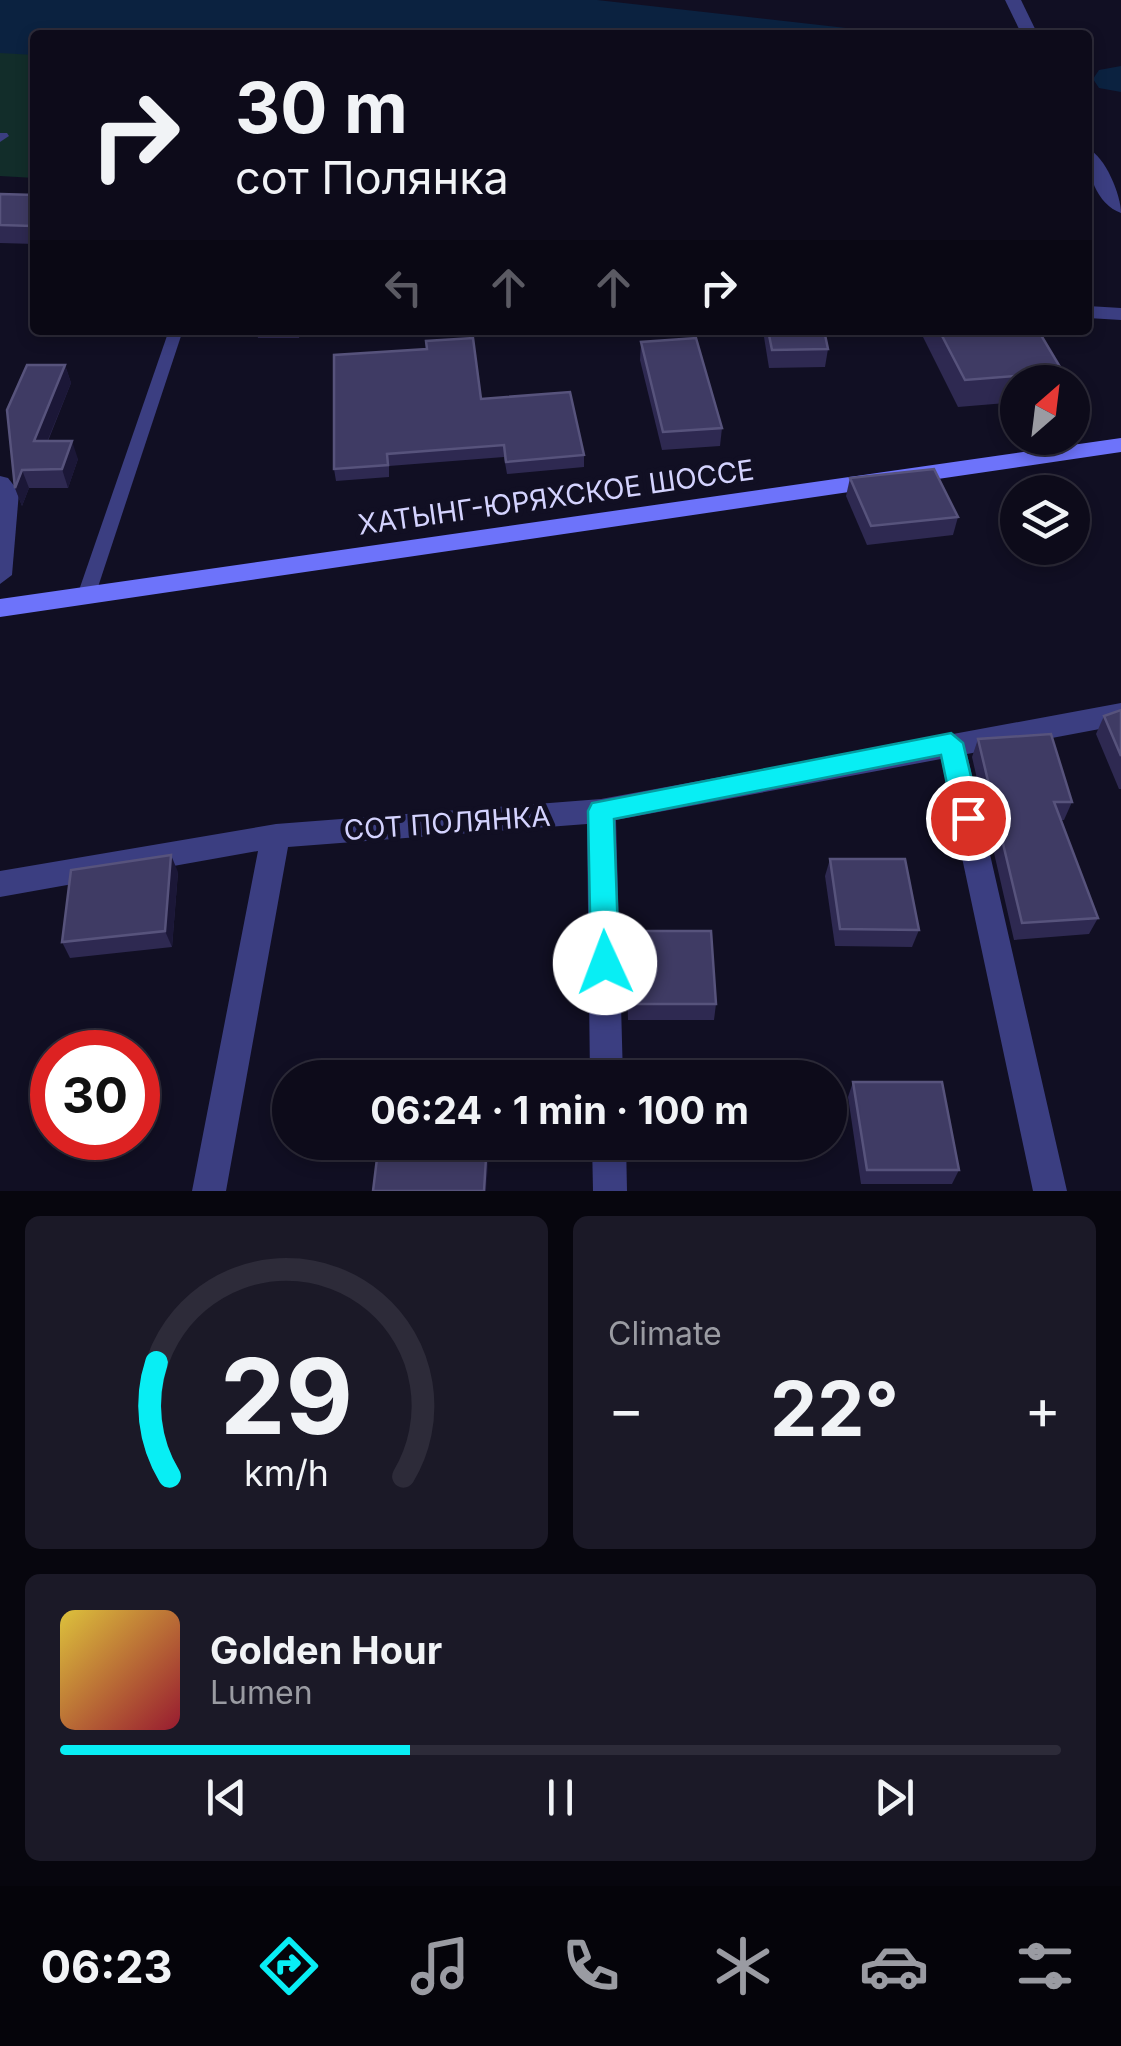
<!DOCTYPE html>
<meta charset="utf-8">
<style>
:root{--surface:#0d0b1a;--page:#1b1927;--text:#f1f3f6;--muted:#9a9ba2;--line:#2d2b39;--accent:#08eef4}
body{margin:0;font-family:Inter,sans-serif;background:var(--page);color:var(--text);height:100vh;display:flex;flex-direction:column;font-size:38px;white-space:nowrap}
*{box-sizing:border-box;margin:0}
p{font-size:32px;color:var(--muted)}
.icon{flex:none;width:55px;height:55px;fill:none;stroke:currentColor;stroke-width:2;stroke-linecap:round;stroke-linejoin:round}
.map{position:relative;height:1191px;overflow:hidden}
.sheet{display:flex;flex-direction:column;gap:25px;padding:25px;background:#07060e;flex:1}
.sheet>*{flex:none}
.top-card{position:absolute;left:30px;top:30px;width:1062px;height:305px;border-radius:10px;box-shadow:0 5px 15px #0003,0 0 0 2px var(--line);background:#0d0b1a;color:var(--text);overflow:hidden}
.needle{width:65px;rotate:28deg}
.tools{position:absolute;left:1000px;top:365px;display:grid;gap:20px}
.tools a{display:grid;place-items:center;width:90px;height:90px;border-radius:50%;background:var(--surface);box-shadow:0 5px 15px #0003,0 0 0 2px var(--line);font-size:50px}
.speed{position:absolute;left:30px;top:1030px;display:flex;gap:20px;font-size:50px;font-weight:700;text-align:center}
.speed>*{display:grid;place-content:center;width:130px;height:130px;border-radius:50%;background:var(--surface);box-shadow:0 5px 15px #0003,0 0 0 2px var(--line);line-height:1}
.speed .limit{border:15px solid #d22;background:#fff;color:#111}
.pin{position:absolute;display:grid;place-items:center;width:85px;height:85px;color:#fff;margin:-42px;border:5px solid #fff;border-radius:50%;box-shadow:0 2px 10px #0007}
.me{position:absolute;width:110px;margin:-55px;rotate:358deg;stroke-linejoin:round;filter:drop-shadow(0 0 8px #0008)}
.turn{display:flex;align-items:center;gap:35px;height:210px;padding:0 40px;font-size:45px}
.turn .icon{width:130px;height:130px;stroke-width:2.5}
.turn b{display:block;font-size:70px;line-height:85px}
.lanes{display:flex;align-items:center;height:95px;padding:0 40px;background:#0003;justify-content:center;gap:50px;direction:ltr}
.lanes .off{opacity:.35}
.big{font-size:75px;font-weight:700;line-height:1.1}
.sheet .card{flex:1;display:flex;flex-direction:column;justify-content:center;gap:15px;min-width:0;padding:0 35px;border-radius:15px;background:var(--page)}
.sheet .dial{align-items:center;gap:0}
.dial svg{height:260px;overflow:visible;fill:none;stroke:var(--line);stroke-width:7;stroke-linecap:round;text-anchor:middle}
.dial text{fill:var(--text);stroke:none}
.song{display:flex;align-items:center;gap:30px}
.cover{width:120px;height:120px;border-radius:15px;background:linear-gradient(135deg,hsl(50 70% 55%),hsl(350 70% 35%))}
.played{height:10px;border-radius:5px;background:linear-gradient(90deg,var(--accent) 35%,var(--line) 35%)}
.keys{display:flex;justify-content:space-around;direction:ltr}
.heat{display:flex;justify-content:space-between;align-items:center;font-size:55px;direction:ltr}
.sheet .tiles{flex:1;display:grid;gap:25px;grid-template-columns:1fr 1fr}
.card:last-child{grid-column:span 2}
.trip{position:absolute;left:272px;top:1060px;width:575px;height:100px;border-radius:50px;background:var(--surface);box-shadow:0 5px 15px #0003,0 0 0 2px var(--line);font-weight:700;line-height:100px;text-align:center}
.tabs{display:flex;height:160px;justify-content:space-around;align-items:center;background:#05040a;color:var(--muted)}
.tabs .icon{width:70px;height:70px}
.tabs .active{color:var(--accent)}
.tabs b{font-size:45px;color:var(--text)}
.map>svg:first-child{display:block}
.green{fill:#122d2a}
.water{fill:#0b2240}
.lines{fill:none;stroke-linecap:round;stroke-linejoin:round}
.river{fill:#0b2240;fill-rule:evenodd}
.lane{fill:#3b3e81;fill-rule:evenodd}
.street{fill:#3b3e81;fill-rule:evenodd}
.secondary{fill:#6d73fa;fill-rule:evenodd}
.wall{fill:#2e2951}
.shaded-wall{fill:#1b1737}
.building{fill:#3f3b64;stroke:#57537c;stroke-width:2.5}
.route{fill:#08eef4;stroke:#059b9f;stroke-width:2.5}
.labels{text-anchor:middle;stroke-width:10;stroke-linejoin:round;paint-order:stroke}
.street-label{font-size:28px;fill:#d4d3fe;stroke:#110f23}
</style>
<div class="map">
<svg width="1121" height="1191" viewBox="0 0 1121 1191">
<rect width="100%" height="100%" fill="#110f23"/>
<!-- green -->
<polygon class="green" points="0,47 35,50 35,178 0,176"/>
<!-- water -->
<polygon class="water" points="0,0 597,0 908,35 35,35 35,55 0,53"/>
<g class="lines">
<!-- river -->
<polygon class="river" points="1121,66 1121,92 1099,88 1093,79 1099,70"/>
<!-- lane -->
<g class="lane">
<polygon points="0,133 7,133 9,136 0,142"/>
<polygon points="169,330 183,330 95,596 92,601 80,601 77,596"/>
</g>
<!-- street -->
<g class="street">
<polygon points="1005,0 1021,0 1038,35 1022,35"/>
<path d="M1088 149C1105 156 1121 195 1121 213 1096 204 1087 173 1088 149Z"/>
<polygon points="1088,306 1121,308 1121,320 1088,318"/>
<polygon points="485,330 618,330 608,336 495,336"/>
<polygon points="0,476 8,478 19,492 12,575 0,584"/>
<polygon points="1121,703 1121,725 967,754 1067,1191 1033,1191 941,759 616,820 623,1078 590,1078 587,824 288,847 226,1191 192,1191 258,851 0,897 0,871 276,824 601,799"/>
<polygon points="592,1142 626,1142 627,1191 593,1191"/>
</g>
<!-- secondary -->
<polygon class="secondary" points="1121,438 1121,452 0,617 0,599"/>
</g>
<!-- wall -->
<g class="wall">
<polygon points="0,194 35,195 35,244 0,243"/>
<polygon points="256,330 301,330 299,338 258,338"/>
<polygon points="765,330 824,330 828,349 825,367 769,368 764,337"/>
<polygon points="923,330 1038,330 1063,372 1060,382 1018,382 1018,402 958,407 922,335"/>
<polygon points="641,342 722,428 720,446 662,450 640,360"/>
<polygon points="65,365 71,383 48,441 78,459 68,488 29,488 22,506 15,488"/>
<polygon points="481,399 584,455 584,467 507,474 504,457 389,466 389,477 336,481 334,469"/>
<polygon points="850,478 958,517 953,535 867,545 846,496"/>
<polygon points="1121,710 1121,789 1119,789 1096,734 1104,716"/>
<polygon points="978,739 1072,802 1064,820 1060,820 1098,918 1089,934 1014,940 972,757"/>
<polygon points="830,859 919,930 912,947 835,946 825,876"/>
<polygon points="178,872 172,947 70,958 62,942"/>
<polygon points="627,931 716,1004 714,1020 628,1020 626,947"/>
<polygon points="853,1082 959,1170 952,1184 861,1184 848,1097"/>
</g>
<!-- shaded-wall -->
<g class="shaded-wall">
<polygon points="65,365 71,383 40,459 34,441"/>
<polygon points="72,441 78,459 68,488 62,469"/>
<polygon points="22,470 29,488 22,506 15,488"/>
<polygon points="171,855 178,872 172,947 165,931"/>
<polygon points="487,1142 490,1142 486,1191 484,1191"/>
</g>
<!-- building -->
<g class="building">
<polygon points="0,194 35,195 35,222 33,226 0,225"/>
<polygon points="768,330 824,330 828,349 772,350"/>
<polygon points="939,330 1038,330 1063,372 965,380"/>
<polygon points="473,338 481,399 570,392 584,455 506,462 504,445 387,454 388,465 334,469 334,355 427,349 426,341"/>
<polygon points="696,338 722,428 663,432 641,342"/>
<polygon points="27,365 65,365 34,441 72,441 62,469 22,470 15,488 7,410"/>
<polygon points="934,469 958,517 871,526 850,478"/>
<polygon points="1121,710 1121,756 1104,716"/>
<polygon points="1051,734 1072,802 1054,802 1098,918 1022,923 978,739"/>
<polygon points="171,855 165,931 62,942 71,870"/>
<polygon points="830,859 905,859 919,930 840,929"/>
<polygon points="627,931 711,931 716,1004 629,1004"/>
<polygon points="853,1082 942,1082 959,1170 867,1170"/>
<polygon points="379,1142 487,1142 484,1191 373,1191"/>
</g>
<!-- route -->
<polygon class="route" points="951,733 963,743 981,818 968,829 954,818 941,755 614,819 619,963 615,972 605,976 595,972 591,963 588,811 592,803"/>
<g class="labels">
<!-- street labels -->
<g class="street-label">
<text transform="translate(556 497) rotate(-8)" y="10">ХАТЫНГ-ЮРЯХСКОЕ ШОССЕ</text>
<text transform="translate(447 823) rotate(-4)" y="10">СОТ ПОЛЯНКА</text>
</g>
</g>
</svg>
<div class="tools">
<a><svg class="needle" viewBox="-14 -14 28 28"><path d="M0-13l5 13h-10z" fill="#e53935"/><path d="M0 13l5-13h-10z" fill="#9a9ba2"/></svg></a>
<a><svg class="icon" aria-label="layers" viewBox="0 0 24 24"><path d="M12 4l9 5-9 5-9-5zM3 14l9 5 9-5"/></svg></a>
</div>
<div class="speed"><div class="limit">30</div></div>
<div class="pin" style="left:968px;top:818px;background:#d93025"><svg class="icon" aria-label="arrive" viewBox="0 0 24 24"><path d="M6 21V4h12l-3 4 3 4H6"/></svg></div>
<svg class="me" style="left:605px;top:963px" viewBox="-20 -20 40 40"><circle r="19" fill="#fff"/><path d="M0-13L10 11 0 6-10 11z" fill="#08eef4"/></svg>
<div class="trip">06:24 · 1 min · 100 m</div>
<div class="top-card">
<div class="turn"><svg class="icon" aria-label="right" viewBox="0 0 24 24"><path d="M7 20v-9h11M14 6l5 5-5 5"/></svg><div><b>30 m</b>сот Полянка</div></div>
<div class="lanes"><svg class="icon off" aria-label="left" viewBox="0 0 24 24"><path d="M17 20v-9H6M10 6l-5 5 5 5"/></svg><svg class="icon off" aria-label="ahead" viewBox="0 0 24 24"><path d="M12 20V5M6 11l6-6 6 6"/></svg><svg class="icon off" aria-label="ahead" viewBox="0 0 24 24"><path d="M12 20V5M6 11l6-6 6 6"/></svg><svg class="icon" aria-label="right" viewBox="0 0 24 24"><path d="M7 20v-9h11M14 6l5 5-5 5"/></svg></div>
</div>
</div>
<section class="sheet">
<div class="tiles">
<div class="card dial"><svg viewBox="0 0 100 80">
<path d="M14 69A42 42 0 1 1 86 69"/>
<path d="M14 69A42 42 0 0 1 10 34" stroke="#08eef4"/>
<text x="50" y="56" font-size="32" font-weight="700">29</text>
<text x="50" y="72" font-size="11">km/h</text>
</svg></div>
<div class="card"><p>Climate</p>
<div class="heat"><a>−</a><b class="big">22°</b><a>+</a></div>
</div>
<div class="card">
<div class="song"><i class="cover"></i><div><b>Golden Hour</b><p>Lumen</p></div></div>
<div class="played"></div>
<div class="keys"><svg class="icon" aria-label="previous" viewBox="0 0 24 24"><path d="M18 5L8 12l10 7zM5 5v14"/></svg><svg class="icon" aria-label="pause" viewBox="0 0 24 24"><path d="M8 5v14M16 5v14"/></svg><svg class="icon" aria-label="next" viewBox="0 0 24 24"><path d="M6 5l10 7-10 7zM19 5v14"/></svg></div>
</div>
</div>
</section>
<nav class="tabs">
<b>06:23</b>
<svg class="icon active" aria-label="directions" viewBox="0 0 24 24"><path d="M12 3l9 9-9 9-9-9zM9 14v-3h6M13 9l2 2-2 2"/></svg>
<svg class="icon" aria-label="music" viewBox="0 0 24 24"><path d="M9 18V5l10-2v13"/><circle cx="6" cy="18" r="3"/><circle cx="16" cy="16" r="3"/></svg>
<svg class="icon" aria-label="phone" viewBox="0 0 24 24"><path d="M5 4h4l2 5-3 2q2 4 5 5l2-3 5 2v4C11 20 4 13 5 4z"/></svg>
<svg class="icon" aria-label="climate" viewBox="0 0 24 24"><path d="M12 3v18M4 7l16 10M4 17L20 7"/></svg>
<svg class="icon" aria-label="car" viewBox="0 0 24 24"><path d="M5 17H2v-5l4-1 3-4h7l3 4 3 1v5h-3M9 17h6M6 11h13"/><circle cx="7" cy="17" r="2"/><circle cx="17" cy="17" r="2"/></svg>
<svg class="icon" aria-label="filters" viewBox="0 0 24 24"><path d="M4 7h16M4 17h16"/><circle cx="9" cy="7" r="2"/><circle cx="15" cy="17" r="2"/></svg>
</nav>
